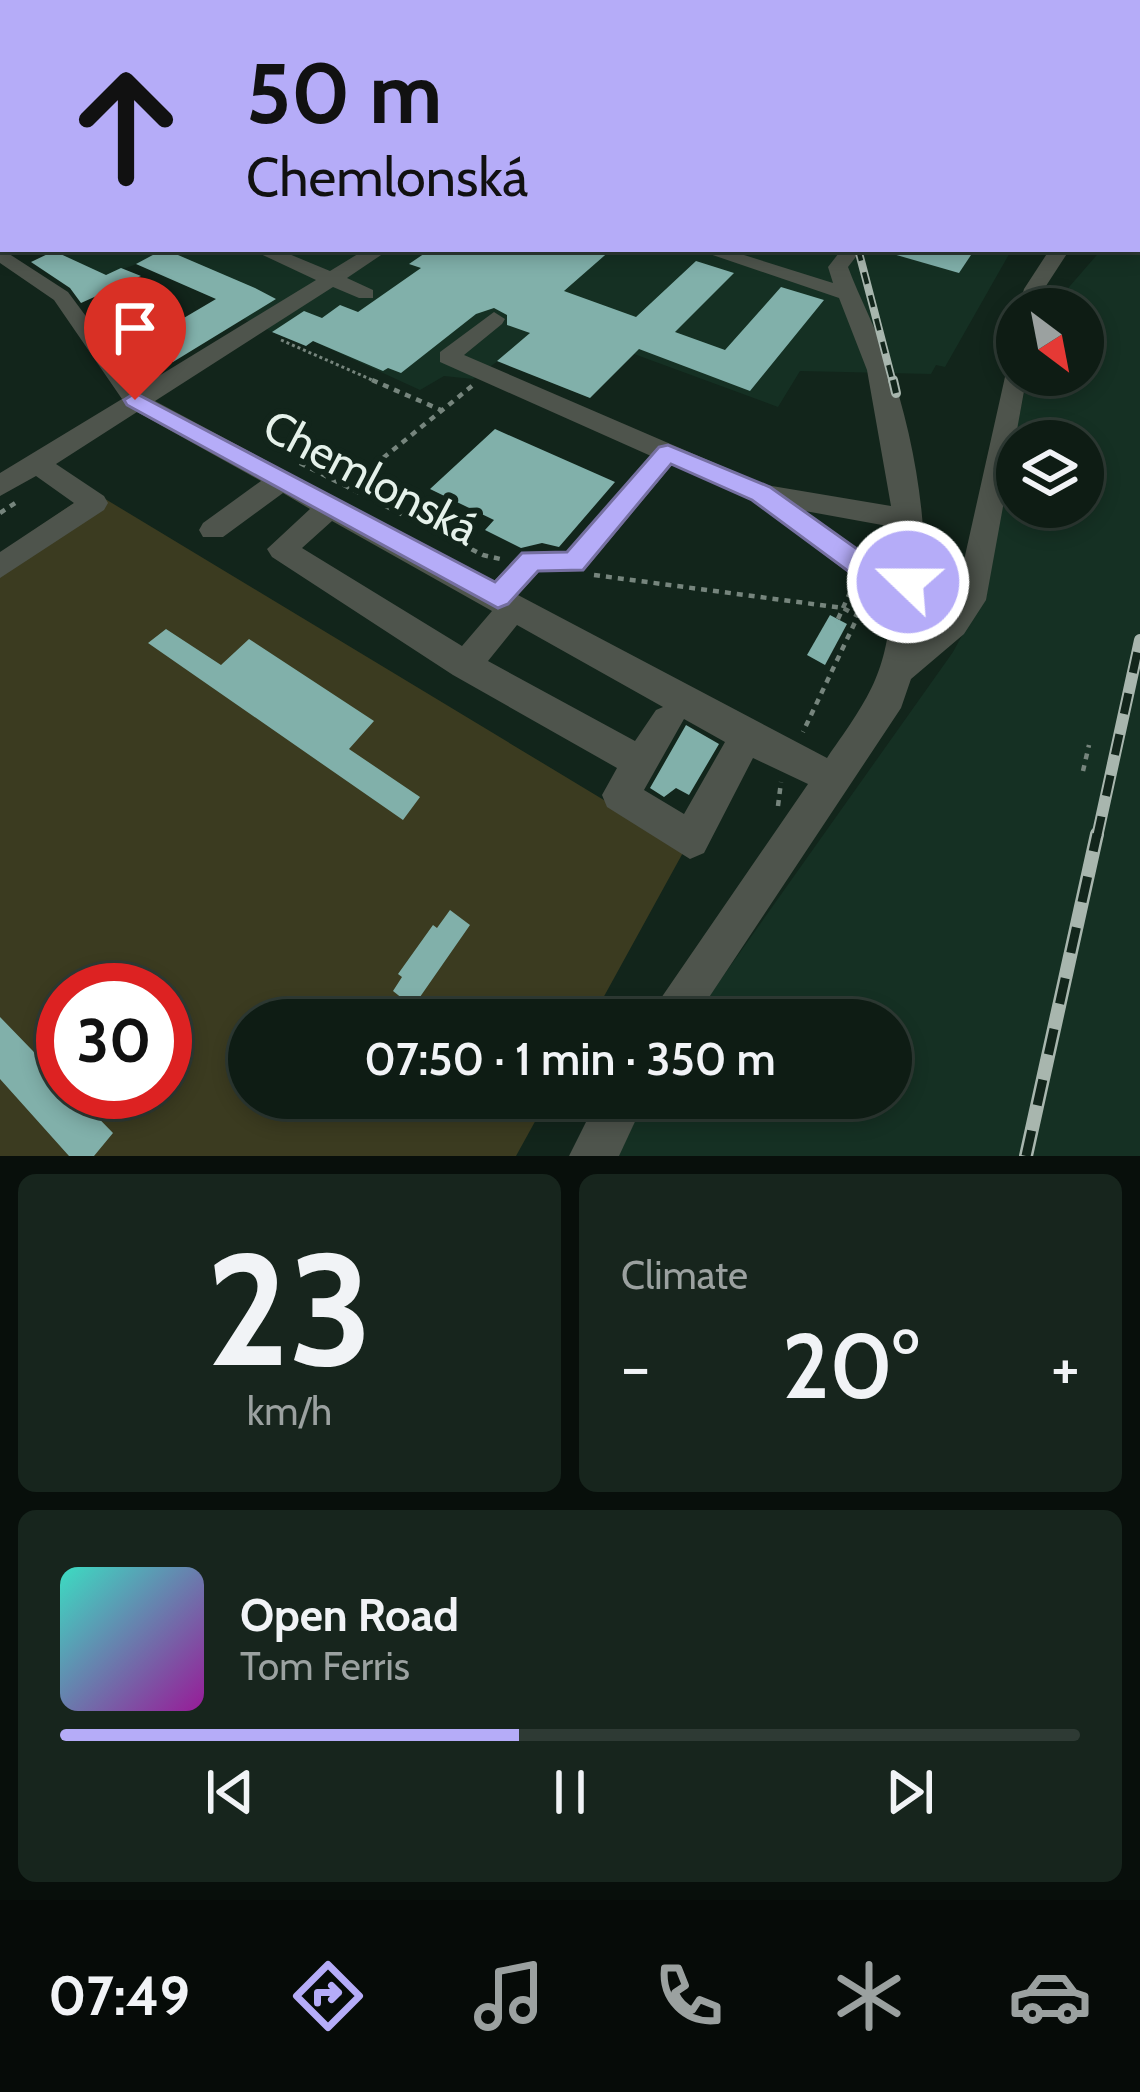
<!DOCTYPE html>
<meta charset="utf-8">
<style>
:root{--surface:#0e1c14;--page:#17251d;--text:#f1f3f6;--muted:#9ba1a0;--line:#2e3a34;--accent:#b5acf8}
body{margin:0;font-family:Cabin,sans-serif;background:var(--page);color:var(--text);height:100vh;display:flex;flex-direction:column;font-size:45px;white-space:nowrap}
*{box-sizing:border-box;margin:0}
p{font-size:39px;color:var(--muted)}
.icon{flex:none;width:66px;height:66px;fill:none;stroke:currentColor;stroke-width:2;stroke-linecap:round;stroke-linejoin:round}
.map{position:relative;height:1156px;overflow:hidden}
.details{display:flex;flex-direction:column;gap:18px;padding:18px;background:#080f0b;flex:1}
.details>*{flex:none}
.banner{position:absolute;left:0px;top:0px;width:1140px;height:252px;box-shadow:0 6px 18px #0003,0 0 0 3px var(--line);background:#b5acf8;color:#111;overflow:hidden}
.needle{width:78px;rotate:148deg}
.fabs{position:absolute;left:996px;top:288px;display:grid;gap:24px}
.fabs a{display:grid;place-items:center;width:108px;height:108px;border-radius:50%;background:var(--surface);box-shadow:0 6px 18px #0003,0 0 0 3px var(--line);font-size:60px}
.speed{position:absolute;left:36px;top:963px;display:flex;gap:24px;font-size:60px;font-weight:700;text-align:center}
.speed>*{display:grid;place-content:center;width:156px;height:156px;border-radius:50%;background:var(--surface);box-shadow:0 6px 18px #0003,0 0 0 3px var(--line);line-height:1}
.speed .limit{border:18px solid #d22;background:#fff;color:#111}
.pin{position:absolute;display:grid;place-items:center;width:102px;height:102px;color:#fff;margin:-123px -51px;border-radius:50% 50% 50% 0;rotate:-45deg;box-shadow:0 0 12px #0007}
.pin .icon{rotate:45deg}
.me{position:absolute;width:132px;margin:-66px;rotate:292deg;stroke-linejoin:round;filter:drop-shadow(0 0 9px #0008)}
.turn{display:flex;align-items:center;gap:42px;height:252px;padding:0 48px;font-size:54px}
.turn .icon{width:156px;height:156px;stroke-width:2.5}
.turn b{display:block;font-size:84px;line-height:102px}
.big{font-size:90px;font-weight:600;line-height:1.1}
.details .card{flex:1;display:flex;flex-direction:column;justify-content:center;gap:18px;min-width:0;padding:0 42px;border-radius:18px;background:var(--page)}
.details .dial{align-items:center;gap:0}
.dial b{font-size:156px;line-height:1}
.song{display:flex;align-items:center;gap:36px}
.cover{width:144px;height:144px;border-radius:18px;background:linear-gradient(135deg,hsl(170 70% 55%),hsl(300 70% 35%))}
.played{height:12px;border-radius:6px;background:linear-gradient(90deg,var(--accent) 45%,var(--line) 45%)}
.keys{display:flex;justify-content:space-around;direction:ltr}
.heat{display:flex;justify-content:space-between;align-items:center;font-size:66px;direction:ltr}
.details .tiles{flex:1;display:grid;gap:18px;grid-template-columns:1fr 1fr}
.card:last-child{grid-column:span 2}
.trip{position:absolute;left:228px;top:999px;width:684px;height:120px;border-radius:60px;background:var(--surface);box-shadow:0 6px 18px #0003,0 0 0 3px var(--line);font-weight:600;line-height:120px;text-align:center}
.tabs{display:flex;height:192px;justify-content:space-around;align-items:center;background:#060b08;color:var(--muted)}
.tabs .icon{width:84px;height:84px}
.tabs .selected{color:var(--accent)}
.tabs b{font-size:54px;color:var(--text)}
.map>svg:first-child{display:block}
.built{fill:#153023;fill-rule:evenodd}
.green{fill:#3b3b20;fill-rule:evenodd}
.building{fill:#81b0aa}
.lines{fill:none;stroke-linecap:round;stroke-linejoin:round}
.path-far1{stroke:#76857d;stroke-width:3;stroke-dasharray:3 3;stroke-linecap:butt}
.path{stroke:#76857d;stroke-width:4.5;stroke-dasharray:6 6;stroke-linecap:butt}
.minor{fill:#4e544c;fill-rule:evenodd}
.rail-far4-casing{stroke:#a8b6ae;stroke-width:4.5}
.rail-far3-casing{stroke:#a8b6ae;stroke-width:8}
.rail-far2-casing{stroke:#a8b6ae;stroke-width:10}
.rail-far1-casing{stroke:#a8b6ae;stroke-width:12}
.rail-casing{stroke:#a8b6ae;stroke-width:14}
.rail-far4{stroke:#12251b;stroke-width:3;stroke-dasharray:8;stroke-linecap:butt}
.rail-far3{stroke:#12251b;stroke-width:4.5;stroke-dasharray:12;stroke-linecap:butt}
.rail-far2{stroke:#12251b;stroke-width:6;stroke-dasharray:16;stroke-linecap:butt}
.rail-far1{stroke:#12251b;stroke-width:8;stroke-dasharray:21;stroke-linecap:butt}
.rail{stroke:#12251b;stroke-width:9;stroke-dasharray:26;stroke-linecap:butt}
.route{fill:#b5acf8;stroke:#7670a1;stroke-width:3}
.labels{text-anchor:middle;stroke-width:12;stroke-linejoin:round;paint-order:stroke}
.street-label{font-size:45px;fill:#e5f1ea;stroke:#12251b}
</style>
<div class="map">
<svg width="1140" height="1156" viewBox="0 0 1140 1156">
<rect width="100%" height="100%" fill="#12251b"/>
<!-- built -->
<g class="built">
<polygon points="252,0 1140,0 1140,24 1137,30 1137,3"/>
<path d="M1140 198V1156H615L644 1098H891V1020H692L953 652 978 606 1028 375H1083V309H1050L1102 249H1137ZM1017 441H1083V507H1017Z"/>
<polygon points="52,249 1012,249 945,367 936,365 931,374 800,371 778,407 634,354 590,398 498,361 473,379 444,376 420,390 313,341 306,346 277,334 215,306 221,301 137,264 103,276"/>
</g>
<!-- green -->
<path class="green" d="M92 491 685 849 591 1020H249V1098H548L516 1156H0V553ZM63 990H165V1092H63Z"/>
<!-- building -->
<g class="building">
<polygon points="164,249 255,288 276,299 173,362 138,345 216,299 136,264"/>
<polygon points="431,249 612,249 564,291 636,317 696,261 734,273 675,332 725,350 781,287 824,300 750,391 639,349 590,398 497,361 530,333 507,325 507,315 494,308 476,314 401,373 388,368 383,371 313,341 306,346 272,332 304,311 322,318 340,305 358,312 421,268 409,264"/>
<polygon points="893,249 975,249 959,273 893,254"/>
<polygon points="54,251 106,275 121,268 141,276 81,303 70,288 31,262"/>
<polygon points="495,429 615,482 559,547 542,543 521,548 485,530 494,520 430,489"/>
<polygon points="830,615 847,624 825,665 807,655"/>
<polygon points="166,629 221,665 249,639 374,721 349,749 420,797 403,820 148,643"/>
<polygon points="686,725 719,744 689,795 676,788 664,797 650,788"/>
<polygon points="450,910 470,925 413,1007 393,991 402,977 398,974 433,925 437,928"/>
<polygon points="0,1017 63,1082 63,1092 73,1092 113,1133 94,1156 69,1156 0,1079"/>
</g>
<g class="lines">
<!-- path-far1 -->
<g class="path-far1">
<polyline points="759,3 763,0"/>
<polyline points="281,340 379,383"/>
</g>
<!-- path -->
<g class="path">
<polyline points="372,380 441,410"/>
<polyline points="300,463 483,555 500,559"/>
<polyline points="346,488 472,386"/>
<polyline points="0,513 20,500"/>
<polyline points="594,575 843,608 858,616 803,732"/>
<polyline points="838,619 852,588"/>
<polyline points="1083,771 1089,745"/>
<polyline points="778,806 781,782"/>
</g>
<!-- minor -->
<g class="minor">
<polygon points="1053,0 1066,0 1051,3"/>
<polygon points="1140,119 1140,134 1137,135 1137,120"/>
<path d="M0 248 68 292 139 388 316 280 250 249H277L330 271 366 249H390L347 278 373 290V298H359L333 287 155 401 493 582 522 552 567 551 651 456 440 362V352L494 312 505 319 502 324 464 355 766 485 891 506 867 370 839 298 695 249H725L833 283 828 267 842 249H862L848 267C860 299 876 329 888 361 917 445 933 545 920 634L956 596 1009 359 1017 357V375H1027L986 600 964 634 911 679 901 708 694 1020H646L808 784 753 758 704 853 690 859 607 807 602 795 617 768 453 675 272 557 267 549 310 509 283 493 223 537H203L199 530 203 523 261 481 137 412 56 464 104 496 108 503 104 510 0 578V552L74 503 36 476 0 496V473L122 399 54 300 0 263ZM672 465 755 502 851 575 893 589C887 672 874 691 827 758L518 595 539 572 584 571ZM805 511 893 527 894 566 871 559ZM332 521 492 611 462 646 302 548ZM517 625 663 707 656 710 635 741 488 661ZM684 719 725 742 684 814 644 790Z"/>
<polygon points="1050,249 1070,249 1044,289 1040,309 1018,309 1024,289"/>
<polygon points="598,1098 646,1098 619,1156 569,1156"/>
</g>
<!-- rail-far4 casing -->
<g class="rail-far4-casing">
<polyline id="rail-far4" points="542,3 549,0"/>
</g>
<!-- rail-far3 casing -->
<g class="rail-far3-casing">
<polyline id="rail-far3" points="858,249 893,383"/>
</g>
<!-- rail-far2 casing -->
<g class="rail-far2-casing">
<polyline id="rail-far2" points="893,380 896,393"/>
</g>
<!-- rail-far1 casing -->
<g class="rail-far1-casing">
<polyline id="rail-far1" points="1097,837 1140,640"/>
</g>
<!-- rail casing -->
<g class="rail-casing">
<polyline id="rail" points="1026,1156 1097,834"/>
</g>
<!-- rail-far4 -->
<use href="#rail-far4" class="rail-far4"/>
<!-- rail-far3 -->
<use href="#rail-far3" class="rail-far3"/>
<!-- rail-far2 -->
<use href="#rail-far2" class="rail-far2"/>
<!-- rail-far1 -->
<use href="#rail-far1" class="rail-far1"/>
<!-- rail -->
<use href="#rail" class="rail"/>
</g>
<!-- route -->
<polygon class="route" points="135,393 495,582 522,553 567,552 659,447 668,445 770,487 871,559 917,575 921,582 908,593 852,574 752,500 671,464 583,570 538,571 508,604 498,608 127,405 124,400"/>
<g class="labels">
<!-- street labels -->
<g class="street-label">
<text transform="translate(371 477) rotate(28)" y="16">Chemlonská</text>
</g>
</g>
</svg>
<div class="fabs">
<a><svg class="needle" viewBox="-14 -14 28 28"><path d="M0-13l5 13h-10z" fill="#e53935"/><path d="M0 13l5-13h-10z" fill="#9ba1a0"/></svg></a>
<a><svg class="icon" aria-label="layers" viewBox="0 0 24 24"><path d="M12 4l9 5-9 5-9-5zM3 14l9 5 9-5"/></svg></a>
</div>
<div class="speed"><div class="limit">30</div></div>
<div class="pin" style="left:135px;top:400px;background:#d93025"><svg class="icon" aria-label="arrive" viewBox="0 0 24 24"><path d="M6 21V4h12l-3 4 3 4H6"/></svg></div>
<svg class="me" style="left:908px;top:582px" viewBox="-20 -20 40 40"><circle r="17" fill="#b5acf8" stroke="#fff" stroke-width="3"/><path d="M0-11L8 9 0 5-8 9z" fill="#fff"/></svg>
<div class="trip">07:50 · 1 min · 350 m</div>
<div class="banner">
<div class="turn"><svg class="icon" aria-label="ahead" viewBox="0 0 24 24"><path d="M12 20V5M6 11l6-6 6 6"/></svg><div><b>50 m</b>Chemlonská</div></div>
</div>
</div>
<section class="details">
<div class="tiles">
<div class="card dial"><b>23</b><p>km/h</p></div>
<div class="card"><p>Climate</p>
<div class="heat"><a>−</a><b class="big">20°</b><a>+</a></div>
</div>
<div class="card">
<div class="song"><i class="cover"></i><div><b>Open Road</b><p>Tom Ferris</p></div></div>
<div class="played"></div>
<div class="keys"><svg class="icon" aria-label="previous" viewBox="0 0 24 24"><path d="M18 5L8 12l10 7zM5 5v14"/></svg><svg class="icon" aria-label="pause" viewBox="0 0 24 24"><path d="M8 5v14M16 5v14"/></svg><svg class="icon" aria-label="next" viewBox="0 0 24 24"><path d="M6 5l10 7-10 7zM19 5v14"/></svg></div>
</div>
</div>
</section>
<nav class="tabs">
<b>07:49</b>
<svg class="icon selected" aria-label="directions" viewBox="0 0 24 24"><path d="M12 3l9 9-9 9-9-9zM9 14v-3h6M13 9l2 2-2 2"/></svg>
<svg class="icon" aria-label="music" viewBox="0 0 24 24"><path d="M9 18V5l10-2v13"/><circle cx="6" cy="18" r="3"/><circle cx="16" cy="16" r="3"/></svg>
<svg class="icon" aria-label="phone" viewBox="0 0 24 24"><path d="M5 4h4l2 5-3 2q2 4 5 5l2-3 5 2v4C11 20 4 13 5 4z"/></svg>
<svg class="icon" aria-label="climate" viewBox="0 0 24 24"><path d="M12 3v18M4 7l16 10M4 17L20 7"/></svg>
<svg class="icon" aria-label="car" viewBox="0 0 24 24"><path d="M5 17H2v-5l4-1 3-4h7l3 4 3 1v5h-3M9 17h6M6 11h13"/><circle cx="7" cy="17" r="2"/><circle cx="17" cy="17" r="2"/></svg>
</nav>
